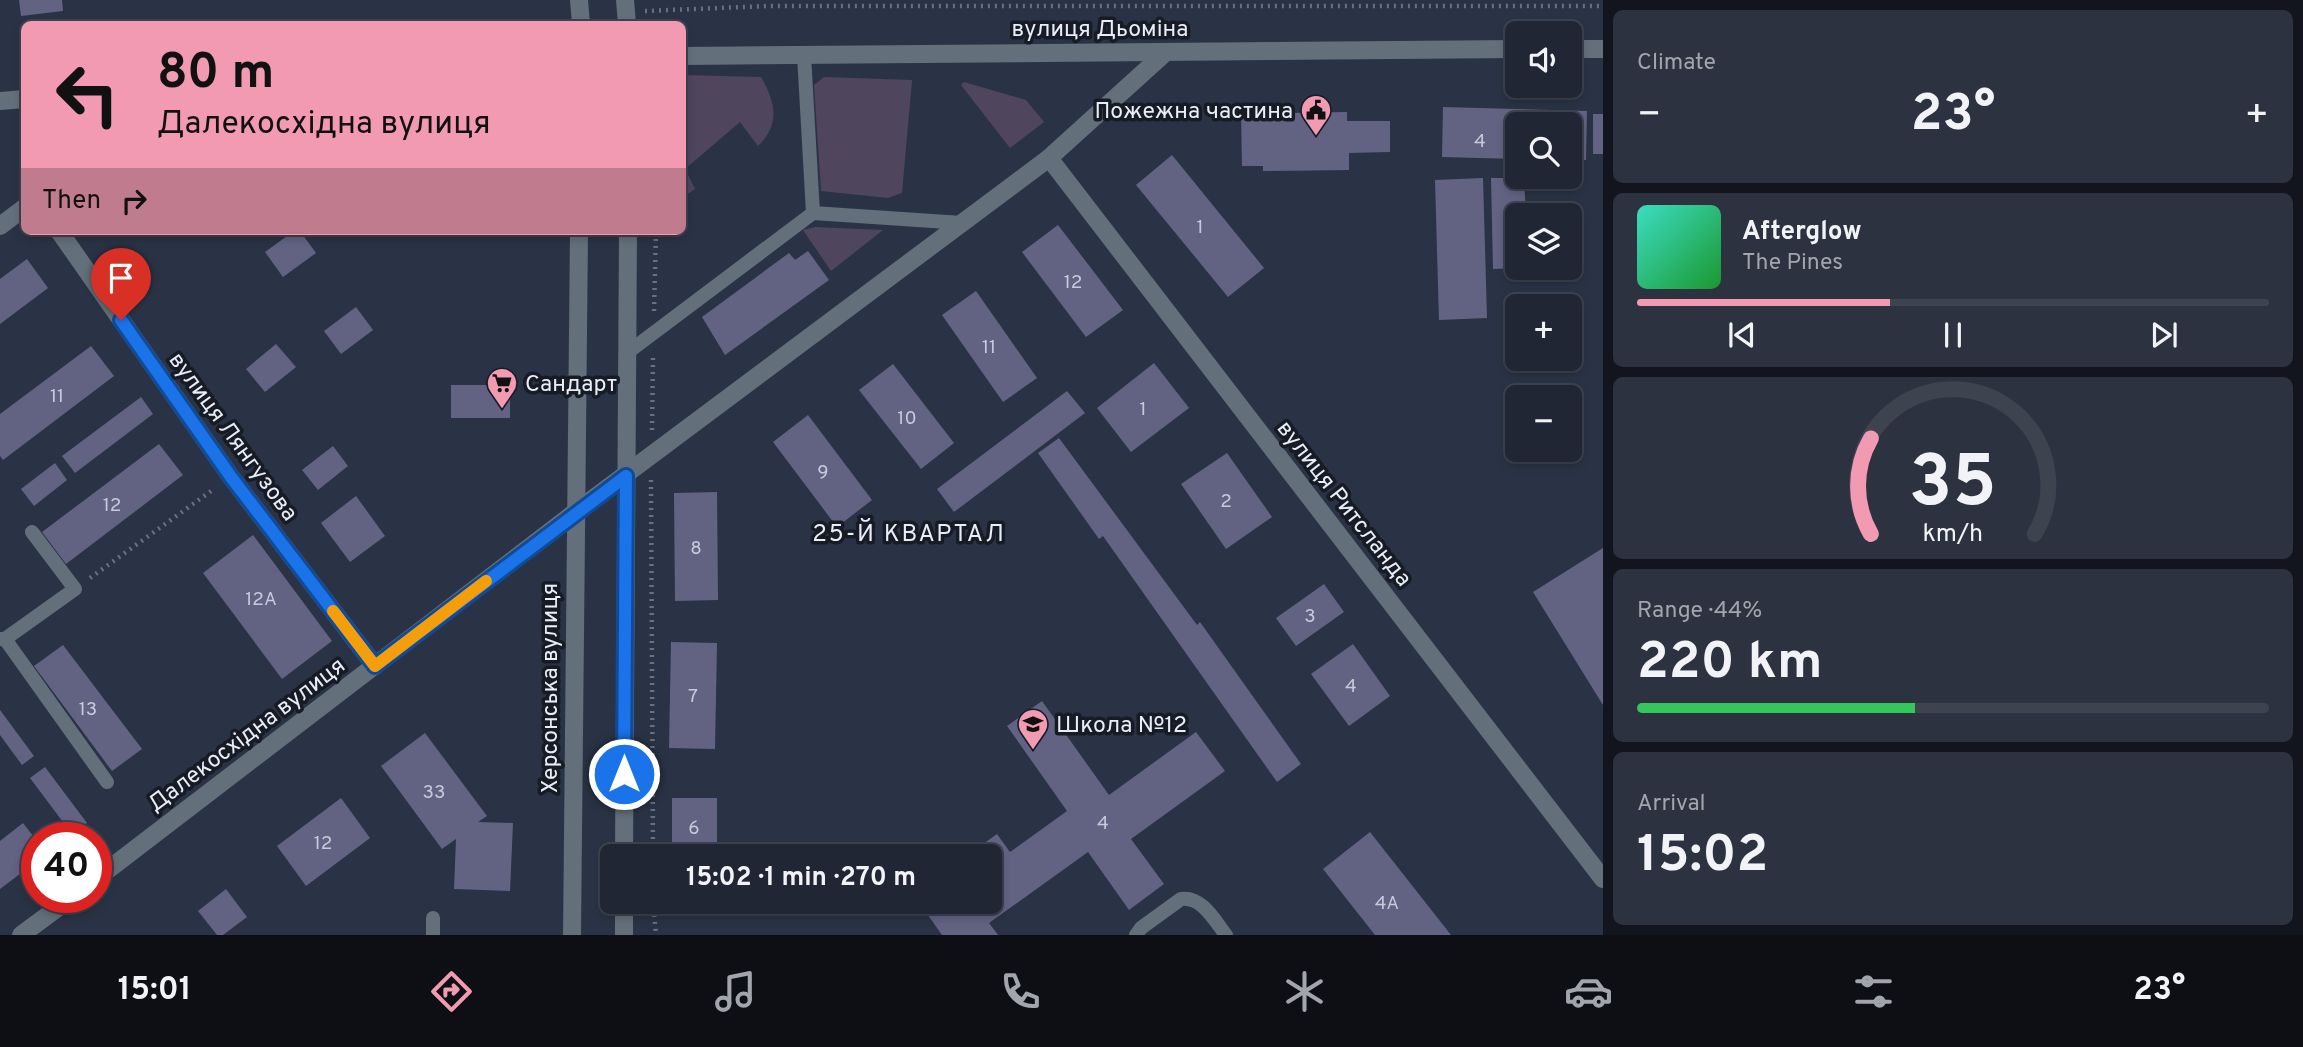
<!DOCTYPE html>
<meta charset="utf-8">
<style>
:root{--surface:#202634;--page:#2d3240;--text:#f1f3f6;--muted:#a2a5ac;--line:#3d434f;--accent:#f19ab2}
body{margin:0;font-family:Overpass,sans-serif;background:var(--page);color:var(--text);height:100vh;display:flex;flex-direction:column;font-size:26px;white-space:nowrap}
*{box-sizing:border-box;margin:0}
p{font-size:23px;color:var(--muted)}
.icon{flex:none;width:38px;height:38px;fill:none;stroke:currentColor;stroke-width:2;stroke-linecap:round;stroke-linejoin:round}
.map{position:relative;flex:1;overflow:hidden}
.drawer{display:flex;flex-direction:column;gap:10px;padding:10px;background:#12151d;width:700px}
.drawer>*{flex:none}
.top-card{position:absolute;left:21px;top:21px;width:665px;height:214px;border-radius:10px;box-shadow:0 4px 10px #0003,0 0 0 2px var(--line);background:#f19ab2;color:#111;overflow:hidden}
.tools{position:absolute;left:1505px;top:21px;display:grid;gap:14px}
.tools a{display:grid;place-items:center;width:77px;height:77px;border-radius:10px;background:var(--surface);box-shadow:0 4px 10px #0003,0 0 0 2px var(--line);font-size:35px}
.speed{position:absolute;left:21px;top:822px;display:flex;gap:14px;font-size:35px;font-weight:700;text-align:center}
.speed>*{display:grid;place-content:center;width:91px;height:91px;border-radius:50%;background:var(--surface);box-shadow:0 4px 10px #0003,0 0 0 2px var(--line);line-height:1}
.speed .limit{border:10px solid #d22;background:#fff;color:#111}
.pin{position:absolute;display:grid;place-items:center;width:60px;height:60px;color:#fff;margin:-72px -30px;border-radius:50% 50% 50% 0;rotate:-45deg;box-shadow:0 0 7px #0007}
.pin .icon{rotate:45deg}
.me{position:absolute;width:77px;margin:-38px;rotate:0deg;stroke-linejoin:round;filter:drop-shadow(0 0 5px #0008)}
.turn{display:flex;align-items:center;gap:24px;height:147px;padding:0 21px;font-size:32px}
.turn .icon{width:91px;height:91px;stroke-width:2.5}
.turn b{display:block;font-size:49px;line-height:60px}
.then{display:flex;align-items:center;height:66px;padding:0 21px;background:#0003;gap:14px;font-size:26px}
.big{font-size:52px;font-weight:700;line-height:1.1}
.drawer .card{flex:1;display:flex;flex-direction:column;justify-content:center;gap:10px;min-width:0;padding:0 24px;border-radius:10px;background:var(--page)}
.drawer .dial{align-items:center;gap:0}
.dial svg{height:182px;overflow:visible;fill:none;stroke:var(--line);stroke-width:7;stroke-linecap:round;text-anchor:middle}
.dial text{fill:var(--text);stroke:none}
.song{display:flex;align-items:center;gap:21px}
.cover{width:84px;height:84px;border-radius:10px;background:linear-gradient(135deg,hsl(170 70% 55%),hsl(130 70% 35%))}
.played{height:7px;border-radius:4px;background:linear-gradient(90deg,var(--accent) 40%,var(--line) 40%)}
.keys{display:flex;justify-content:space-around;direction:ltr}
.heat{display:flex;justify-content:space-between;align-items:center;font-size:38px;direction:ltr}
.charge{height:10px;border-radius:5px;background:linear-gradient(90deg,#34c759 44%,var(--line) 0)}
.trip{position:absolute;left:600px;top:844px;width:402px;height:70px;border-radius:10px;background:var(--surface);box-shadow:0 4px 10px #0003,0 0 0 2px var(--line);font-weight:700;line-height:70px;text-align:center}
.dock{display:flex;height:112px;justify-content:space-around;align-items:center;background:#0d0f15;color:var(--muted)}
.dock .icon{width:49px;height:49px}
.dock .selected{color:var(--accent)}
.dock b{font-size:32px;color:var(--text)}
main{display:flex;flex:1;min-height:0}
.map>svg:first-child{display:block}
.green{fill:#4f455d}
.building{fill:#626383}
.lines{fill:none;stroke-linecap:round;stroke-linejoin:round}
.path{stroke:#697181;stroke-width:4.5;stroke-dasharray:2 5;stroke-linecap:butt}
.service{stroke:#636f7a;stroke-width:14}
.minor{stroke:#636f7a;stroke-width:18}
.tertiary{stroke:#636f7a;stroke-width:18}
.route-casing{stroke:#114b97;stroke-width:18}
.route{stroke:#1a73e8;stroke-width:12}
.slow{stroke:#f59e0b;stroke-width:12}
.labels{text-anchor:middle;stroke-width:7;stroke-linejoin:round;paint-order:stroke}
.number-label{font-size:19px;fill:#c6cadc}
.street-label{font-size:23px;fill:#e7edf9;stroke:#171b23}
.poi-label{font-size:23px;fill:#e7edf9;stroke:#171b23;text-anchor:start}
.neighbourhood-label{font-size:24px;letter-spacing:2px;fill:#e7edf9;stroke:#171b23}
</style>
<main>
<div class="map">
<svg width="1603" height="935" viewBox="0 0 1603 935">
<rect width="100%" height="100%" fill="#2a3345"/>
<!-- green -->
<g class="green">
<path d="M683 75 761 77C775 101 781 124 758 146L740 122 685 169 695 189 683 197Z"/>
<polygon points="824,77 912,80 902,193 888,198 821,191 814,85"/>
<polygon points="964,82 1026,100 1044,122 1010,148 961,85"/>
<polygon points="815,227 883,230 831,271 803,230"/>
</g>
<!-- building -->
<g class="building">
<polygon points="19,0 62,0 63,11 21,16"/>
<polygon points="1443,107 1587,111 1586,160 1570,160 1570,124 1517,124 1517,159 1442,157"/>
<polygon points="1347,112 1347,121 1390,121 1390,152 1349,153 1349,170 1263,171 1263,166 1242,166 1241,113 1270,113 1270,118 1290,118 1290,113"/>
<rect x="1593" y="114" width="10" height="40"/>
<polygon points="1172,155 1264,268 1228,297 1136,185"/>
<polygon points="1483,178 1487,318 1439,320 1435,180"/>
<polygon points="1491,178 1524,178 1526,215 1517,215 1517,268 1493,269"/>
<polygon points="1058,225 1123,310 1086,337 1022,252"/>
<polygon points="294,231 300,231 316,253 283,277 265,252"/>
<polygon points="808,251 829,280 725,355 702,317 789,253 795,260"/>
<polygon points="27,259 48,288 0,324 0,279"/>
<polygon points="976,291 1037,378 1003,402 942,315"/>
<polygon points="356,307 373,330 341,354 324,331"/>
<polygon points="276,344 296,367 265,392 246,369"/>
<polygon points="91,346 114,376 3,460 0,456 0,414"/>
<polygon points="1154,363 1189,408 1131,452 1097,408"/>
<polygon points="893,364 954,443 921,469 859,390"/>
<rect x="451" y="385" width="59" height="33"/>
<polygon points="1067,391 1085,413 954,512 937,489"/>
<polygon points="141,397 153,414 75,473 62,456"/>
<polygon points="808,415 872,500 837,527 773,442"/>
<polygon points="1059,438 1197,625 1200,622 1301,764 1277,782 1103,536 1099,539 1038,453"/>
<polygon points="159,444 183,475 66,564 42,532"/>
<polygon points="333,446 348,466 318,490 302,470"/>
<polygon points="1227,453 1272,517 1226,549 1181,484"/>
<polygon points="55,463 67,480 34,506 21,489"/>
<polygon points="717,492 718,600 675,601 674,493"/>
<polygon points="356,496 385,536 350,562 321,523"/>
<polygon points="253,535 332,641 282,679 203,573"/>
<polygon points="1603,548 1603,705 1533,592"/>
<polygon points="1324,584 1344,612 1296,646 1276,618"/>
<polygon points="671,642 717,643 715,749 669,748"/>
<polygon points="1353,644 1390,696 1349,726 1311,674"/>
<polygon points="63,645 142,749 112,771 34,666"/>
<polygon points="1042,701 1109,795 1196,732 1225,771 1131,839 1164,884 1129,910 1088,852 989,923 998,935 942,935 918,901 990,901 990,856 966,856 997,834 1010,852 1067,811 1007,726"/>
<polygon points="0,710 34,756 22,765 0,735"/>
<polygon points="425,733 487,816 478,822 513,823 510,891 454,889 456,839 442,849 381,766"/>
<polygon points="45,767 87,823 72,834 30,778"/>
<polygon points="341,798 370,838 306,886 277,846"/>
<rect x="672" y="798" width="45" height="58"/>
<polygon points="23,823 37,841 37,861 0,889 0,841"/>
<polygon points="1370,832 1451,935 1375,935 1323,869"/>
<polygon points="226,889 247,917 223,935 217,935 198,911"/>
</g>
<g class="lines">
<!-- path -->
<g class="path">
<polyline points="645,11 768,6 1603,6"/>
<polyline points="654,311 656,231"/>
<polyline points="652,430 653,358"/>
<polyline points="651,480 653,856"/>
<polyline points="90,578 214,489"/>
<polyline points="653,901 656,935"/>
</g>
<!-- service -->
<g class="service">
<polyline points="804,55 813,213"/>
<polyline points="627,353 813,213 962,223"/>
<polyline points="0,639 5,639 75,589 32,532"/>
<polyline points="5,639 107,782"/>
<polyline points="433,918 433,935"/>
<path d="M1136 935 1141 928 1181 899C1202 896 1215 921 1226 935"/>
</g>
<!-- minor -->
<g class="minor">
<polyline points="1570,49 1603,49"/>
<polyline points="682,56 1517,49"/>
<polyline points="0,101 24,99"/>
<polyline points="1049,158 1603,879"/>
<polyline points="0,226 24,208"/>
<polyline points="59,231 231,477 375,666"/>
<polyline points="96,879 574,513 1049,158 1166,52"/>
<polyline points="21,935 71,898"/>
</g>
<!-- tertiary -->
<g class="tertiary">
<polyline points="579,0 581,24"/>
<polyline points="625,0 627,24"/>
<polyline points="624,856 628,231"/>
<polyline points="572,935 579,231"/>
<polyline points="624,935 624,901"/>
</g>
</g>
<g class="lines">
<!-- route casing -->
<g class="route-casing">
<polyline id="route" points="121,320 231,477 375,666 626,476 624,774"/>
</g>
<!-- route -->
<use href="#route" class="route"/>
<!-- slow -->
<polyline class="slow" points="333,611 375,666 486,581"/>
</g>
<!-- icons -->
<defs>
<g id="civic-pin" transform="scale(1.575)"><path d="M0 17L-7.5 6A9.5 9.5 0 1 1 7.5 6Z" fill="#f19ab2" stroke="#171b23"/><path d="M-.6-6.5H3V-4.5H.6V-3L4-1V1h2V6H-6V1h2V-1L-.6-3ZM-1.2 2.5V6h2.4V2.5Z" fill="#111"/></g>
<g id="supermarket-pin" transform="scale(1.575)"><path d="M0 17L-7.5 6A9.5 9.5 0 1 1 7.5 6Z" fill="#f19ab2" stroke="#171b23"/><path d="M-6-5.5h2.5l.6 2H6L4.5 2H-2.5L-4.4-4H-6ZM-1.5 3.2a1.3 1.3 0 1 0 .1 0ZM3 3.2a1.3 1.3 0 1 0 .1 0Z" fill="#111"/></g>
<g id="school-pin" transform="scale(1.575)"><path d="M0 17L-7.5 6A9.5 9.5 0 1 1 7.5 6Z" fill="#f19ab2" stroke="#171b23"/><path d="M0-5L7-2L0 1L-7-2ZM-4 1L0 2.5L4 1V4Q0 6-4 4Z" fill="#111"/></g>
</defs>
<g fill-rule="evenodd">
<use href="#civic-pin" x="1316" y="110"/>
<use href="#supermarket-pin" x="502" y="383"/>
<use href="#school-pin" x="1033" y="724"/>
</g>
<g class="labels">
<!-- number labels -->
<g class="number-label">
<text x="1480" y="147">4</text>
<text x="1200" y="233">1</text>
<text x="1073" y="288">12</text>
<text x="989" y="353">11</text>
<text x="57" y="402">11</text>
<text x="1143" y="415">1</text>
<text x="907" y="424">10</text>
<text x="823" y="478">9</text>
<text x="1226" y="507">2</text>
<text x="112" y="511">12</text>
<text x="696" y="554">8</text>
<text x="261" y="605">12А</text>
<text x="1310" y="622">3</text>
<text x="1351" y="692">4</text>
<text x="693" y="702">7</text>
<text x="88" y="715">13</text>
<text x="434" y="798">33</text>
<text x="1103" y="829">4</text>
<text x="694" y="834">6</text>
<text x="323" y="849">12</text>
<text x="1387" y="909">4А</text>
</g>
<!-- street labels -->
<g class="street-label">
<text x="1100" y="36">вулиця Дьоміна</text>
<text transform="translate(234 436) rotate(54)" y="8">вулиця Лянгузова</text>
<text transform="translate(1345 503) rotate(52)" y="8">вулиця Ритсланда</text>
<text transform="translate(549 688) rotate(-90)" y="8">Херсонська вулиця</text>
<text transform="translate(246 734) rotate(-37)" y="8">Далекосхідна вулиця</text>
</g>
<!-- poi labels -->
<g class="poi-label">
<text x="1293" y="118" text-anchor="end">Пожежна частина</text>
<text x="525" y="391">Сандарт</text>
<text x="1056" y="732">Школа №12</text>
</g>
<!-- neighbourhood labels -->
<g class="neighbourhood-label">
<text x="909" y="541">25-Й КВАРТАЛ</text>
</g>
</g>
</svg>
<div class="tools">
<a><svg class="icon" aria-label="sound" viewBox="0 0 24 24"><path d="M4 9h4l5-4v14l-5-4H4zM17 9q2 3 0 6"/></svg></a>
<a><svg class="icon" aria-label="search" viewBox="0 0 24 24"><circle cx="10" cy="10" r="6"/><path d="M15 15l6 6"/></svg></a>
<a><svg class="icon" aria-label="layers" viewBox="0 0 24 24"><path d="M12 4l9 5-9 5-9-5zM3 14l9 5 9-5"/></svg></a>
<a>+</a>
<a>−</a>
</div>
<div class="speed"><div class="limit">40</div></div>
<div class="pin" style="left:121px;top:320px;background:#d93025"><svg class="icon" aria-label="arrive" viewBox="0 0 24 24"><path d="M6 21V4h12l-3 4 3 4H6"/></svg></div>
<svg class="me" style="left:624px;top:774px" viewBox="-20 -20 40 40"><circle r="17" fill="#1a73e8" stroke="#fff" stroke-width="3"/><path d="M0-11L8 9 0 5-8 9z" fill="#fff"/></svg>
<div class="trip">15:02 · 1 min · 270 m</div>
<div class="top-card">
<div class="turn"><svg class="icon" aria-label="left" viewBox="0 0 24 24"><path d="M17 20v-9H6M10 6l-5 5 5 5"/></svg><div><b>80 m</b>Далекосхідна вулиця</div></div>
<div class="then">Then<svg class="icon" aria-label="right" viewBox="0 0 24 24"><path d="M7 20v-9h11M14 6l5 5-5 5"/></svg></div>
</div>
</div>
<section class="drawer">
<div class="card"><p>Climate</p>
<div class="heat"><a>−</a><b class="big">23°</b><a>+</a></div>
</div>
<div class="card">
<div class="song"><i class="cover"></i><div><b>Afterglow</b><p>The Pines</p></div></div>
<div class="played"></div>
<div class="keys"><svg class="icon" aria-label="previous" viewBox="0 0 24 24"><path d="M18 5L8 12l10 7zM5 5v14"/></svg><svg class="icon" aria-label="pause" viewBox="0 0 24 24"><path d="M8 5v14M16 5v14"/></svg><svg class="icon" aria-label="next" viewBox="0 0 24 24"><path d="M6 5l10 7-10 7zM19 5v14"/></svg></div>
</div>
<div class="card dial"><svg viewBox="0 0 100 80">
<path d="M14 69A42 42 0 1 1 86 69"/>
<path d="M14 69A42 42 0 0 1 14 27" stroke="#f19ab2"/>
<text x="50" y="56" font-size="32" font-weight="700">35</text>
<text x="50" y="72" font-size="11">km/h</text>
</svg></div>
<div class="card"><p>Range · 44%</p><b class="big">220 km</b><div class="charge"></div></div>
<div class="card"><p>Arrival</p><b class="big">15:02</b></div>
</section>
</main>
<nav class="dock">
<b>15:01</b>
<svg class="icon selected" aria-label="directions" viewBox="0 0 24 24"><path d="M12 3l9 9-9 9-9-9zM9 14v-3h6M13 9l2 2-2 2"/></svg>
<svg class="icon" aria-label="music" viewBox="0 0 24 24"><path d="M9 18V5l10-2v13"/><circle cx="6" cy="18" r="3"/><circle cx="16" cy="16" r="3"/></svg>
<svg class="icon" aria-label="phone" viewBox="0 0 24 24"><path d="M5 4h4l2 5-3 2q2 4 5 5l2-3 5 2v4C11 20 4 13 5 4z"/></svg>
<svg class="icon" aria-label="climate" viewBox="0 0 24 24"><path d="M12 3v18M4 7l16 10M4 17L20 7"/></svg>
<svg class="icon" aria-label="car" viewBox="0 0 24 24"><path d="M5 17H2v-5l4-1 3-4h7l3 4 3 1v5h-3M9 17h6M6 11h13"/><circle cx="7" cy="17" r="2"/><circle cx="17" cy="17" r="2"/></svg>
<svg class="icon" aria-label="filters" viewBox="0 0 24 24"><path d="M4 7h16M4 17h16"/><circle cx="9" cy="7" r="2"/><circle cx="15" cy="17" r="2"/></svg>
<b>23°</b>
</nav>
